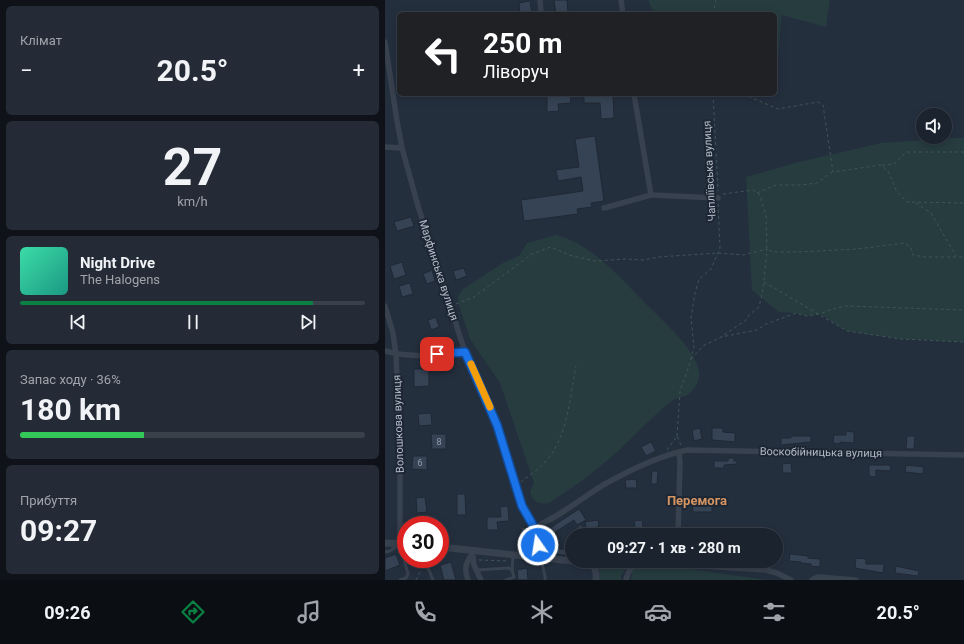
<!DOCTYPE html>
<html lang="uk">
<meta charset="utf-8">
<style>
:root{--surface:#1b232e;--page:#242b36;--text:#f1f3f6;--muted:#a0a4aa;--line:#39404a;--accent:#0b8043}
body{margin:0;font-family:Roboto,sans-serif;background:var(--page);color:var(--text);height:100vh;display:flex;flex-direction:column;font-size:15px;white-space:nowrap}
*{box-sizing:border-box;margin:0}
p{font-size:13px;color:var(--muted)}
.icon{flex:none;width:22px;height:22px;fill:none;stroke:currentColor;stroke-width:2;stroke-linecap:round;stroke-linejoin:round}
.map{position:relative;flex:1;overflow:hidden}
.details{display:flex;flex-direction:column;gap:6px;padding:6px;background:#0f1319;width:385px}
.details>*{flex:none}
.banner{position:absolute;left:12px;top:12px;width:380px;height:84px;border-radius:6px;box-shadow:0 2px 10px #0003,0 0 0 1px var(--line);background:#202124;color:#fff;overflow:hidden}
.fabs{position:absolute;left:531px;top:108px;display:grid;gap:8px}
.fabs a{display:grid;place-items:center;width:36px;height:36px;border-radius:50%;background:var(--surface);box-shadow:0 2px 10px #0003,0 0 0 1px var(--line);font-size:20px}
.speed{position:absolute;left:12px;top:516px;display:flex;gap:8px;font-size:20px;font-weight:700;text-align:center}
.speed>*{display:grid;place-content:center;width:52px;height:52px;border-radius:50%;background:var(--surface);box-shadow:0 2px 10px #0003,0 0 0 1px var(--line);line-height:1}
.speed .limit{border:6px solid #d22;background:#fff;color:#111}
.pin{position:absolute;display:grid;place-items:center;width:34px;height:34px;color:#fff;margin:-17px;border-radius:8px;box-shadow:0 2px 6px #0006}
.me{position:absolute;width:44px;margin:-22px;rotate:347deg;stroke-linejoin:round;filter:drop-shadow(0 0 3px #0008)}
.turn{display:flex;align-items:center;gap:14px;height:84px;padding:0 20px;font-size:18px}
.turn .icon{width:52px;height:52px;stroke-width:2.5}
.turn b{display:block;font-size:28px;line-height:34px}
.big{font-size:30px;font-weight:700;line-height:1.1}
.details .widget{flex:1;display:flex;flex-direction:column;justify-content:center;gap:6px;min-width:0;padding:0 14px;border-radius:6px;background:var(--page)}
.details .dial{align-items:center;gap:0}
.dial b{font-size:52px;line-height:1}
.song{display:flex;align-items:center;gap:12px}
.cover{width:48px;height:48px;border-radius:6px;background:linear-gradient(135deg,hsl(160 70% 55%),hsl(170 70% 35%))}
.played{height:4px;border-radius:2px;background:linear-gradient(90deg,var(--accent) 85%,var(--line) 85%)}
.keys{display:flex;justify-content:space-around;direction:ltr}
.heat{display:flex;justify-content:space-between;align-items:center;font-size:22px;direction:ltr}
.charge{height:6px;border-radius:3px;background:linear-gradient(90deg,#34c759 36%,var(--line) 0)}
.trip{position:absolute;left:180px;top:528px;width:218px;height:40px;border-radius:20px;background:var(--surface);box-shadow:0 2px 10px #0003,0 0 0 1px var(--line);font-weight:700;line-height:40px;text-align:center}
.tabs{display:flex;height:64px;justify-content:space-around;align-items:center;background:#0b0e12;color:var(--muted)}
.tabs .icon{width:28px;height:28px}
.tabs .current{color:var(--accent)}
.tabs b{font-size:18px;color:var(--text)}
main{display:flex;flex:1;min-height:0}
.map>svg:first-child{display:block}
.green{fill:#263c3f}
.building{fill:#364354;stroke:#1f2835}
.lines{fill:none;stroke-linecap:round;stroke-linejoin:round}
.path{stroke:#3f5557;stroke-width:1;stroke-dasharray:3 3;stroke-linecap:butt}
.service{stroke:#38414e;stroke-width:3}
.minor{stroke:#38414e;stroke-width:5.5}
.tertiary{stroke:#38414e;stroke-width:7}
.route-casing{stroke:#114b97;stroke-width:10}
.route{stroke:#1a73e8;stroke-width:7}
.slow{stroke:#f59e0b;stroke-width:7}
.labels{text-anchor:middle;stroke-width:4;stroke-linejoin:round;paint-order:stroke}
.number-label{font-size:9px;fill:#929caa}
.street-label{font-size:11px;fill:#b4bcc9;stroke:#1d2633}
.quarter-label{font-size:13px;font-weight:bold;fill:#d59563;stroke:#1d2633}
</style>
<main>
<section class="details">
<div class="widget"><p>Клімат</p>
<div class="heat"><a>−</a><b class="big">20.5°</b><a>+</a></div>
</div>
<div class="widget dial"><b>27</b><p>km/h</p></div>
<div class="widget">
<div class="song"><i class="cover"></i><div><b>Night Drive</b><p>The Halogens</p></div></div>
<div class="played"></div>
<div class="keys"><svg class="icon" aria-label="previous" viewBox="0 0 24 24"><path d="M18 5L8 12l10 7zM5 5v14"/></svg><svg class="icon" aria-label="pause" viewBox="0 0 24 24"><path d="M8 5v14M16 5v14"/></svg><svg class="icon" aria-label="next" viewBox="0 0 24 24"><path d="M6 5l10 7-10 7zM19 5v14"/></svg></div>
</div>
<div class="widget"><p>Запас ходу · 36%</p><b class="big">180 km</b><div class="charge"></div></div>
<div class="widget"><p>Прибуття</p><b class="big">09:27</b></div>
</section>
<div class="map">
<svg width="579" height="580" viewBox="0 0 579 580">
<rect width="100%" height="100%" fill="#242f3e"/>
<!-- green -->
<g class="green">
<polygon points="263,0 445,0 441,27 397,15 393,55 390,56 390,14 269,14"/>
<polygon points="572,138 579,138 579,342 516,339 462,331 435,314 421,316 411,313 394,312 367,290 361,177 414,162 496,143"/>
<path d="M171 235C205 243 235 277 259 302 275 318 313 351 314 373 315 379 311 387 306 392 301 398 291 397 285 402 260 423 239 448 213 468 198 481 180 492 164 503 153 505 148 501 145 492L149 483 115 383 85 339 74 305 73 296 78 289 118 263 134 256 142 243Z"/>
<polygon points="215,563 243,566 236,576 236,580 214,580"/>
<polygon points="257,566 297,568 383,580 246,580 247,570"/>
</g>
<!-- building -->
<g class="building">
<polygon points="169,0 182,0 183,14 171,14"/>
<polygon points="145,1 147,14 135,14 134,3"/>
<polygon points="162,94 185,94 186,103 173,104 174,111 162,112"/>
<polygon points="199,94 228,94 229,118 216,119 215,103 199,103"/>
<polygon points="210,136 219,201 206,203 207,207 192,209 193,214 139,221 136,200 198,191 196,177 173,181 171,170 194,167 190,139"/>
<polygon points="26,217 29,226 12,231 9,222"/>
<polygon points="17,262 21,275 9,279 5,266"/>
<polygon points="79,268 82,276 71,280 68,271"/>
<polygon points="47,270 50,281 42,284 38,274"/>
<polygon points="25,283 28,294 17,297 14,286"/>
<polygon points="51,317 54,327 46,330 43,320"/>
<polygon points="29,369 44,369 44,386 29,387"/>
<polygon points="46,413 47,425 34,426 33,414"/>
<polygon points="315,428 317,439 309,441 307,430"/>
<polygon points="327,428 338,428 338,432 350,433 350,442 327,440"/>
<polygon points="461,431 469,432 469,443 455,442 455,444 448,443 449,435 461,435"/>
<polygon points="46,434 61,434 61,449 47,449"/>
<polygon points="406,436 426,436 426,442 396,445 396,438 406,438"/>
<polygon points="522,436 530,436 529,449 521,449"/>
<polygon points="266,442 271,451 261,456 256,447"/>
<polygon points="28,456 42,456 42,470 27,469"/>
<polygon points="343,458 349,458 349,461 352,461 352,464 339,465 339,468 329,468 329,461 343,461"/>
<polygon points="406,463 407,473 398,473 397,464"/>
<polygon points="484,465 506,465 505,471 491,470 491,477 484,476"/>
<polygon points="521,465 539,467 538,474 520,472"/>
<polygon points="267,471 273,471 272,484 266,484"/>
<polygon points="251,479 252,488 241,488 240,480"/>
<polygon points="72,494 80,494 81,515 72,515"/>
<polygon points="40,497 42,512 32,513 31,498"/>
<polygon points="327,501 327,512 308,512 307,502"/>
<polygon points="123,506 124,521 112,522 113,530 102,530 102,517 116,517 115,507"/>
<polygon points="194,509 201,520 192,525 189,520 164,536 167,548 187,550 187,556 161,553 156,532 162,530"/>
<polygon points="213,520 214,527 201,528 200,522"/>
<polygon points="257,520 259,533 251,534 249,521"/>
<polygon points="11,554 15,565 0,571 0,558"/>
<polygon points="405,554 423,556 423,558 435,559 435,567 426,566 426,564 416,563 416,562 404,561"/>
<polygon points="471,558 481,559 481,564 499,564 498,573 470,568"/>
<polygon points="66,562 71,580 59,580 55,565"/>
<polygon points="511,566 534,571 533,576 510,573"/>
<polygon points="142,568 143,580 133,580 132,570"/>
</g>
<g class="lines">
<!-- path -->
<g class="path">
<polyline points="328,14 331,0"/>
<polyline points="328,94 333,191"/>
<polyline points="358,94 393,109 433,102 438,105 448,172 496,165 503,171 512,192 522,202 579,203"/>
<polyline points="497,165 509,164 521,152 579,152"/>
<polyline points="372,193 391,185 416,185 432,183 447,172"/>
<path d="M338 194 368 190 375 195 381 216 382 249C390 254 402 251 412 252L472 249 520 243 526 248 528 255 540 257H579"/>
<polyline points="531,203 546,213 571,256"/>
<polyline points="379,282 462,331 516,339 579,342"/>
<polyline points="71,304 89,297 147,254 166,247 184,255 210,261 240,259 259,260 273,257 333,253 358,255 382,249 378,290 374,307 364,315 361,320 336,337"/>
<polyline points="306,359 318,346 336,337 372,330 381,324 411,313 421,316 435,314 447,309 462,306 579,310"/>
<polyline points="292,436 295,391 304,366 309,347 306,318 310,293 314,279 326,269 335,248 333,204"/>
<polyline points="282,450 292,436 296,445"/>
<path d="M136 482C144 475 155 469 162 460 183 435 185 397 191 366"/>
<polyline points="94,560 123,561"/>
<polyline points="31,580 36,570"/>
</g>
<!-- service -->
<g class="service">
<polyline points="138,529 142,532 146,557"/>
<polyline points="194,535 195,527"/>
<polyline points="0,552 5,551 15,544 23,574 21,578 15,580"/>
<polyline points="156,559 160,576 160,580"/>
<polyline points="20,562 42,567 44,570 48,580"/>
<polyline points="91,570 124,568 127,570 129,577 121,580"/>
<polyline points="127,571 128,555"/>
</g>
<!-- minor -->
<g class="minor">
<polyline points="155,0 156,14"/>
<polyline points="236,0 238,14"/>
<polyline points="0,42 12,121 17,148 33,206 80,352 112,425 137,506 149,527 155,557"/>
<polyline points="0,147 17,148"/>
<polyline points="266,195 333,198"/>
<polyline points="219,208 266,195 249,94"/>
<polyline points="0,306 8,333 11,355 15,455 15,544"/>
<path d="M0 351C26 359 54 354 80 352"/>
<path d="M149 527C175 517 196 498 220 484 245 470 273 456 302 450L579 455"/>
<polyline points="293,535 295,462 294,452"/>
<polyline points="87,550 89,565 96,580"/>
<path d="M83 580C79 568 80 565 87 554"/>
<path d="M241 580C243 570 247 566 256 562L381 570 392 573 406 580"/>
<polyline points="427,580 433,577 471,580"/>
</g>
<!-- tertiary -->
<g class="tertiary">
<polyline points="0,543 21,544"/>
<polyline points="55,547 187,561"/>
<path d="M188 561C204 563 212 561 211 580"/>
</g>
</g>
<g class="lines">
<!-- route casing -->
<g class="route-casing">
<polyline id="route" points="52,354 80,352 112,425 137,506 149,527 153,545"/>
</g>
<!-- route -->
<use href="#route" class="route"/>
<!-- slow -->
<polyline class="slow" points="86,364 105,407"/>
</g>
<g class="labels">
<!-- number labels -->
<g class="number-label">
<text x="54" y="445">8</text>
<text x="35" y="466">6</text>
</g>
<!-- street labels -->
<g class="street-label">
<text transform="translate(324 171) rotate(-93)" y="4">Чапліївська вулиця</text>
<text transform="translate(54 270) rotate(72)" y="4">Марфинська вулиця</text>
<text transform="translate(13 424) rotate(-92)" y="4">Волошкова вулиця</text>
<text transform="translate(436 452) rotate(1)" y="4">Воскобійницька вулиця</text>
</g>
<!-- quarter labels -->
<g class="quarter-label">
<text x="312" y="505">Перемога</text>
</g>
</g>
</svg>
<div class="fabs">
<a><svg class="icon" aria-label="sound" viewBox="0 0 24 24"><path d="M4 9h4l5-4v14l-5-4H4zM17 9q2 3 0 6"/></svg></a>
</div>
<div class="speed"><div class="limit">30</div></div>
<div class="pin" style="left:52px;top:354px;background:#d93025"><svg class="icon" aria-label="arrive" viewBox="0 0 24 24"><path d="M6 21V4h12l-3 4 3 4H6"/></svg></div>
<svg class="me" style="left:153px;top:545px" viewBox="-20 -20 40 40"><circle r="17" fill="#1a73e8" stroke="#fff" stroke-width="3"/><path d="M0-11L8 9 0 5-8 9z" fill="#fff"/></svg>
<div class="trip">09:27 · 1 хв · 280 m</div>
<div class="banner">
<div class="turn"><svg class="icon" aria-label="left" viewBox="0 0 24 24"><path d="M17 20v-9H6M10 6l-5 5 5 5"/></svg><div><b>250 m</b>Ліворуч</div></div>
</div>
</div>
</main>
<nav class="tabs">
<b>09:26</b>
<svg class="icon current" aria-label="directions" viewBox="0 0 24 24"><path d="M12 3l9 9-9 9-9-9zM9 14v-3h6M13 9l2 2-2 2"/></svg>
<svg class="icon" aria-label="music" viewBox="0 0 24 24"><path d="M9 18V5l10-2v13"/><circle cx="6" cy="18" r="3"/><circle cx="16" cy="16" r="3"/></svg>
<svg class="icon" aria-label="phone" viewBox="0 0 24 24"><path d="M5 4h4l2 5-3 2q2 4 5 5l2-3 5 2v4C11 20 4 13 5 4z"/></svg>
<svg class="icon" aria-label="climate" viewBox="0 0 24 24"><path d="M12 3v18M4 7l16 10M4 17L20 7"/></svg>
<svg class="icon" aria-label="car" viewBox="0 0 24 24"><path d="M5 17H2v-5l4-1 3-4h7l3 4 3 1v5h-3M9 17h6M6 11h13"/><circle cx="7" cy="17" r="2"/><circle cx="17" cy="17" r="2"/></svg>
<svg class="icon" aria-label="filters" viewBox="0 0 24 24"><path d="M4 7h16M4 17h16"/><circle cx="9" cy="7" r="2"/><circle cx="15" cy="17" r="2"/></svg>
<b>20.5°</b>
</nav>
